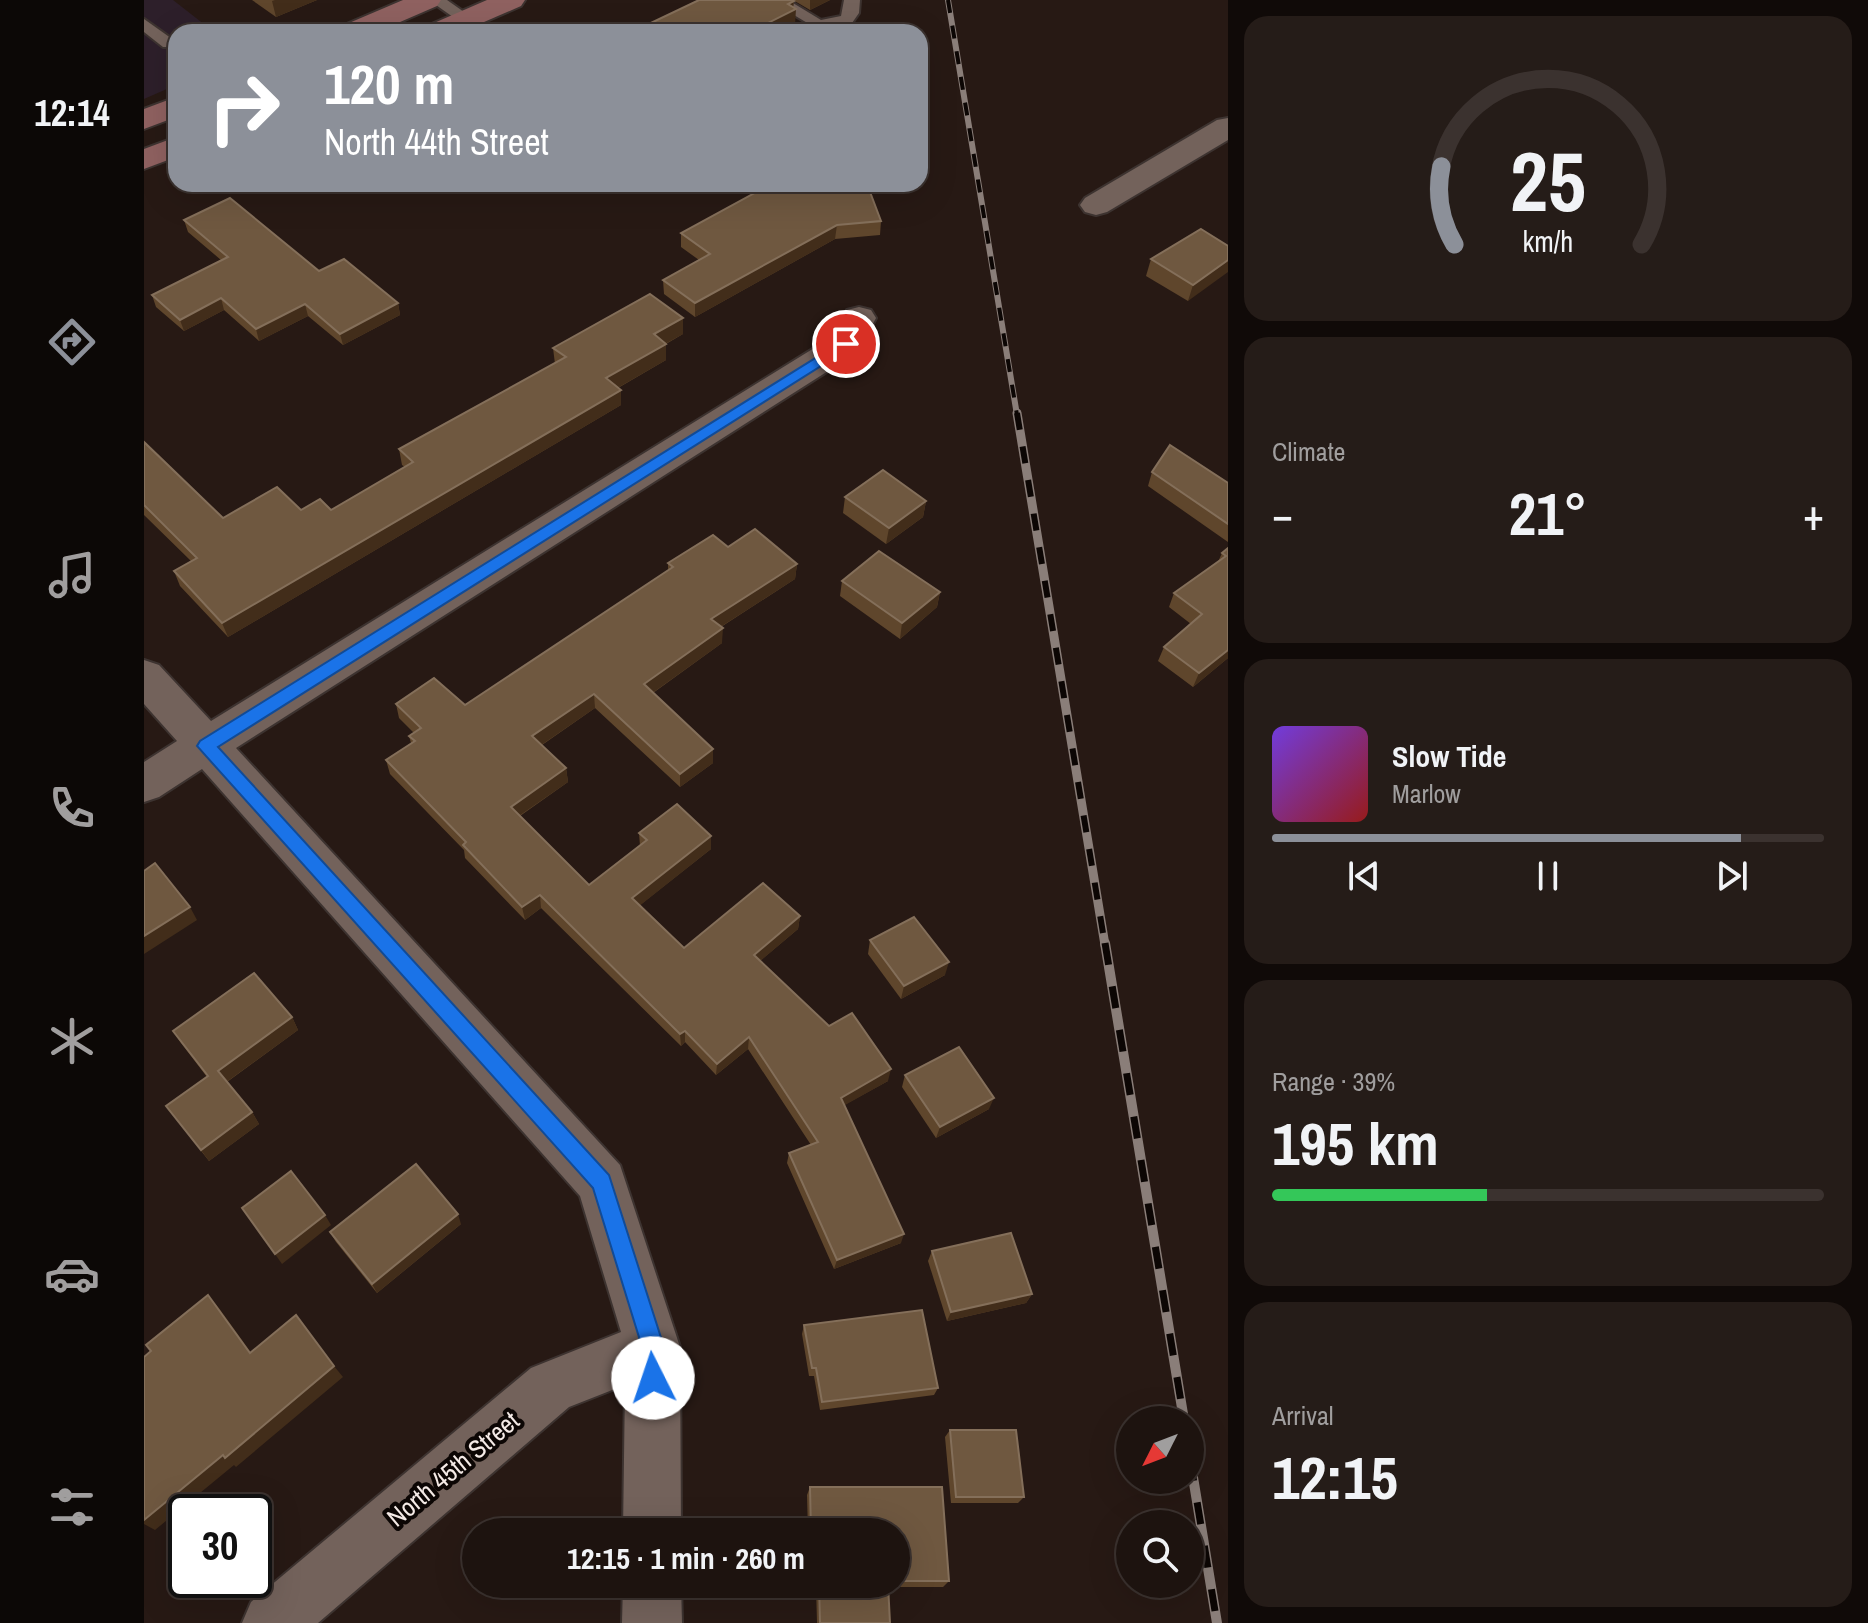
<!DOCTYPE html>
<meta charset="utf-8">
<style>
:root{--surface:#1d130f;--page:#251c18;--text:#f1f3f6;--muted:#a09e9e;--line:#3b322f;--accent:#8c9099}
body{margin:0;font-family:"Archivo Narrow",sans-serif;background:var(--page);color:var(--text);height:100vh;display:flex;flex-direction:column;font-size:30px;white-space:nowrap}
*{box-sizing:border-box;margin:0}
p{font-size:26px;color:var(--muted)}
.icon{flex:none;width:44px;height:44px;fill:none;stroke:currentColor;stroke-width:2;stroke-linecap:round;stroke-linejoin:round}
.map{position:relative;flex:1;overflow:hidden}
.side{display:flex;flex-direction:column;gap:16px;padding:16px;background:#100a08;width:640px}
.side>*{flex:none}
.banner{position:absolute;left:24px;top:24px;width:760px;height:168px;border-radius:24px;box-shadow:0 8px 32px #0002,0 0 0 2px var(--line);background:#8c9099;color:#fff;overflow:hidden}
.needle{width:52px;rotate:228deg}
.fabs{position:absolute;left:972px;top:1406px;display:grid;gap:16px}
.fabs a{display:grid;place-items:center;width:88px;height:88px;border-radius:50%;background:var(--surface);box-shadow:0 8px 32px #0002,0 0 0 2px var(--line);font-size:40px}
.speed{position:absolute;left:24px;top:1494px;display:flex;gap:16px;font-size:40px;font-weight:700;text-align:center}
.speed>*{display:grid;place-content:center;width:104px;height:104px;border-radius:50%;background:var(--surface);box-shadow:0 8px 32px #0002,0 0 0 2px var(--line);line-height:1}
.speed .limit{border:4px solid #111;border-radius:12px;background:#fff;color:#111}
.pin{position:absolute;display:grid;place-items:center;width:68px;height:68px;color:#fff;margin:-34px;border:4px solid #fff;border-radius:50%;box-shadow:0 2px 8px #0007}
.me{position:absolute;width:88px;margin:-44px;rotate:356deg;stroke-linejoin:round;filter:drop-shadow(0 0 6px #0008)}
.turn{display:flex;align-items:center;gap:28px;height:168px;padding:0 24px;font-size:36px}
.turn .icon{width:104px;height:104px;stroke-width:2.5}
.turn b{display:block;font-size:56px;line-height:68px}
.big{font-size:60px;font-weight:700;line-height:1.1}
.side .widget{flex:1;display:flex;flex-direction:column;justify-content:center;gap:12px;min-width:0;padding:0 28px;border-radius:24px;background:var(--page)}
.side .dial{align-items:center;gap:0}
.dial svg{height:208px;overflow:visible;fill:none;stroke:var(--line);stroke-width:7;stroke-linecap:round;text-anchor:middle}
.dial text{fill:var(--text);stroke:none}
.song{display:flex;align-items:center;gap:24px}
.cover{width:96px;height:96px;border-radius:12px;background:linear-gradient(135deg,hsl(260 70% 55%),hsl(0 70% 35%))}
.played{height:8px;border-radius:4px;background:linear-gradient(90deg,var(--accent) 85%,var(--line) 85%)}
.keys{display:flex;justify-content:space-around;direction:ltr}
.heat{display:flex;justify-content:space-between;align-items:center;font-size:44px;direction:ltr}
.charge{height:12px;border-radius:6px;background:linear-gradient(90deg,#34c759 39%,var(--line) 0)}
.trip{position:absolute;left:318px;top:1518px;width:448px;height:80px;border-radius:40px;background:var(--surface);box-shadow:0 8px 32px #0002,0 0 0 2px var(--line);font-weight:700;line-height:80px;text-align:center}
main{display:flex;flex:1;min-height:0}
.tabs{display:flex;flex-direction:column;width:144px;justify-content:space-around;align-items:center;background:#0c0806;color:var(--muted)}
.tabs .icon{width:56px;height:56px}
.tabs .current{color:var(--accent)}
.tabs b{font-size:36px;color:var(--text)}
.map>svg:first-child{display:block}
.education{fill:#2d1f2a}
.lines{fill:none;stroke-linecap:round;stroke-linejoin:round}
.lane-casing{stroke:#3d3330;stroke-width:4}
.street-casing{stroke:#3d3330;stroke-width:4}
.secondary-casing{stroke:#3d3330;stroke-width:4}
.lane{fill:#73625b;fill-rule:evenodd}
.street{fill:#73625b;fill-rule:evenodd}
.secondary{fill:#8f6160;fill-rule:evenodd}
.rail-far2-casing{stroke:#8a7e79;stroke-width:6}
.rail-far1-casing{stroke:#8a7e79;stroke-width:9}
.rail-casing{stroke:#8a7e79;stroke-width:10}
.rail-far2{stroke:#0c0604;stroke-width:4;stroke-dasharray:13;stroke-linecap:butt}
.rail-far1{stroke:#0c0604;stroke-width:6;stroke-dasharray:17;stroke-linecap:butt}
.rail{stroke:#0c0604;stroke-width:7;stroke-dasharray:22;stroke-linecap:butt}
.wall{fill:#5f462c}
.shaded-wall{fill:#422d1a}
.building{fill:#6f5840;stroke:#846f5a;stroke-width:2}
.route{fill:#1a73e8;stroke:#114b97;stroke-width:2}
.labels{text-anchor:middle;stroke-width:8;stroke-linejoin:round;paint-order:stroke}
.near-street-label{font-size:26px;fill:#f4eae6;stroke:#0c0604}
</style>
<main>
<nav class="tabs">
<b>12:14</b>
<svg class="icon current" aria-label="directions" viewBox="0 0 24 24"><path d="M12 3l9 9-9 9-9-9zM9 14v-3h6M13 9l2 2-2 2"/></svg>
<svg class="icon" aria-label="music" viewBox="0 0 24 24"><path d="M9 18V5l10-2v13"/><circle cx="6" cy="18" r="3"/><circle cx="16" cy="16" r="3"/></svg>
<svg class="icon" aria-label="phone" viewBox="0 0 24 24"><path d="M5 4h4l2 5-3 2q2 4 5 5l2-3 5 2v4C11 20 4 13 5 4z"/></svg>
<svg class="icon" aria-label="climate" viewBox="0 0 24 24"><path d="M12 3v18M4 7l16 10M4 17L20 7"/></svg>
<svg class="icon" aria-label="car" viewBox="0 0 24 24"><path d="M5 17H2v-5l4-1 3-4h7l3 4 3 1v5h-3M9 17h6M6 11h13"/><circle cx="7" cy="17" r="2"/><circle cx="17" cy="17" r="2"/></svg>
<svg class="icon" aria-label="filters" viewBox="0 0 24 24"><path d="M4 7h16M4 17h16"/><circle cx="9" cy="7" r="2"/><circle cx="15" cy="17" r="2"/></svg>
</nav>
<div class="map">
<svg width="1084" height="1623" viewBox="0 0 1084 1623">
<rect width="100%" height="100%" fill="#271914"/>
<!-- education -->
<polygon class="education" points="0,0 29,0 70,32 32,32 32,85 0,99"/>
<g class="lines">
<!-- lane casing -->
<g class="lane-casing">
<g id="lane">
<polygon points="285,0 303,0 330,19 328,22 316,22"/>
<polygon points="625,0 644,0 677,20 697,16 700,0 716,0 715,13 708,23 675,30"/>
<polygon points="0,19 31,41 31,47 19,47 0,32"/>
</g>
</g>
<!-- street casing -->
<g class="street-casing">
<g id="street">
<polygon points="1084,118 1084,140 963,212 952,215 941,212 936,205 941,198 1073,120"/>
<polygon points="715,307 727,310 732,318 714,352 92,748 476,1165 536,1347 537,1532 479,1532 481,1385 425,1407 174,1623 98,1623 107,1602 387,1368 477,1332 436,1196 58,769 15,797 0,802 0,762 33,741 0,704 0,660 15,665 67,721 688,337 703,310"/>
<polygon points="479,1584 537,1584 538,1623 478,1623"/>
</g>
</g>
<!-- secondary casing -->
<g class="secondary-casing">
<g id="secondary">
<polygon points="259,0 297,0 293,6 233,32 194,32 198,26"/>
<polygon points="343,0 381,0 377,6 317,32 279,32 283,26"/>
<polygon points="32,97 32,117 0,129 0,109"/>
<polygon points="32,137 32,157 0,169 0,149"/>
</g>
</g>
<!-- lane -->
<use href="#lane" class="lane"/>
<!-- street -->
<use href="#street" class="street"/>
<!-- secondary -->
<use href="#secondary" class="secondary"/>
<!-- rail-far2 casing -->
<g class="rail-far2-casing">
<polyline id="rail-far2" points="804,0 873,415"/>
</g>
<!-- rail-far1 casing -->
<g class="rail-far1-casing">
<polyline id="rail-far1" points="873,413 961,945"/>
</g>
<!-- rail casing -->
<g class="rail-casing">
<g id="rail">
<polyline points="961,943 1040,1420"/>
<polyline points="1046,1459 1073,1623"/>
</g>
</g>
<!-- rail-far2 -->
<use href="#rail-far2" class="rail-far2"/>
<!-- rail-far1 -->
<use href="#rail-far1" class="rail-far1"/>
<!-- rail -->
<use href="#rail" class="rail"/>
</g>
<!-- wall -->
<g class="wall">
<polygon points="108,0 173,0 132,17"/>
<polygon points="649,0 686,0 666,10"/>
<polygon points="40,220 254,303 256,315 199,345 164,316 115,341 80,310 40,331 12,307 8,295 77,260 44,232"/>
<polygon points="737,221 736,235 691,239 551,317 520,294 519,280 555,260 537,247 537,233"/>
<polygon points="1084,246 1044,301 1002,276 1007,259"/>
<polygon points="539,334 522,344 522,360 474,388 477,390 477,405 84,637 36,586 30,571 47,561 0,515 0,442 79,518 157,510 187,510 261,467 258,465 255,449 411,364 409,348"/>
<polygon points="1008,472 1084,483 1084,542 1004,486"/>
<polygon points="701,497 782,501 779,517 742,544 699,513"/>
<polygon points="584,547 653,564 651,579 577,627 578,643 509,693 569,763 536,787 451,708 398,745 422,768 424,782 376,816 445,885 496,846 495,833 567,836 567,849 496,905 540,948 656,916 654,929 616,961 744,1081 700,1105 757,1243 690,1269 643,1163 645,1153 667,1145 604,1049 572,1075 541,1042 537,1046 397,908 381,920 321,858 320,850 246,774 242,760 267,743 265,736 270,733 255,718 252,704 321,705 524,570 524,563"/>
<polygon points="1084,548 1084,658 1049,687 1014,661 1020,647 1047,624 1025,607 1030,593 1074,562 1078,553"/>
<polygon points="698,581 796,592 793,607 756,639 696,596"/>
<polygon points="726,940 801,975 757,999 724,954"/>
<polygon points="148,1017 154,1030 83,1082 108,1112 115,1124 65,1161 22,1106 63,1077 37,1043 29,1031"/>
<polygon points="761,1075 845,1109 792,1138 758,1087"/>
<polygon points="317,1224 233,1293 192,1242 186,1232"/>
<polygon points="788,1251 888,1294 882,1303 803,1321 784,1261"/>
<polygon points="660,1325 794,1388 790,1395 676,1410 670,1376 665,1376 658,1334"/>
<polygon points="806,1430 880,1497 874,1503 807,1503 801,1437"/>
<polygon points="666,1487 798,1487 805,1581 799,1587 744,1587 746,1623 673,1623 672,1587 666,1587 666,1584 752,1584 752,1532 664,1532 663,1495"/>
</g>
<!-- shaded-wall -->
<g class="shaded-wall">
<polygon points="131,0 173,0 132,17 128,1"/>
<polygon points="666,0 686,0 666,10"/>
<polygon points="650,1 649,10 652,9 651,25 638,32 606,32 644,4"/>
<polygon points="693,225 691,239 551,317 551,303"/>
<polygon points="1084,260 1084,272 1044,301 1049,285"/>
<polygon points="77,298 80,310 40,331 36,320"/>
<polygon points="254,303 256,315 199,345 196,334"/>
<polygon points="161,304 164,316 115,341 112,329"/>
<polygon points="539,318 539,334 510,350 510,334"/>
<polygon points="522,344 522,360 463,394 462,378"/>
<polygon points="477,390 477,405 84,637 78,623"/>
<polygon points="782,501 779,517 742,544 745,528"/>
<polygon points="653,564 651,579 567,633 567,619"/>
<polygon points="796,592 793,607 756,639 758,623"/>
<polygon points="579,628 578,643 500,699 500,684"/>
<polygon points="1084,650 1084,658 1049,687 1055,673"/>
<polygon points="450,694 451,708 390,750 388,736"/>
<polygon points="569,749 569,763 536,787 536,774"/>
<polygon points="422,768 424,782 369,820 367,807"/>
<polygon points="567,836 567,849 489,911 488,898"/>
<polygon points="396,895 397,908 381,920 378,907"/>
<polygon points="46,907 53,920 0,954 0,936"/>
<polygon points="656,916 654,929 609,967 610,955"/>
<polygon points="805,962 801,975 757,999 760,986"/>
<polygon points="148,1017 154,1030 81,1083 74,1071"/>
<polygon points="541,1031 541,1042 537,1046 536,1034"/>
<polygon points="605,1037 604,1049 572,1075 573,1064"/>
<polygon points="747,1069 744,1081 694,1109 697,1098"/>
<polygon points="850,1098 845,1109 792,1138 796,1127"/>
<polygon points="108,1112 115,1124 65,1161 57,1150"/>
<polygon points="314,1214 317,1224 233,1293 228,1284"/>
<polygon points="181,1215 187,1225 138,1264 131,1254"/>
<polygon points="760,1234 757,1243 690,1269 693,1260"/>
<polygon points="888,1294 882,1303 803,1321 807,1312"/>
<polygon points="64,1295 75,1308 116,1365 106,1353"/>
<polygon points="190,1366 199,1377 92,1467 90,1465 11,1530 0,1524 0,1520"/>
</g>
<!-- building -->
<g class="building">
<polygon points="555,0 648,0 650,1 644,4 652,9 606,32 488,32"/>
<polygon points="627,184 723,184 737,221 693,225 551,303 519,280 566,254 537,233"/>
<polygon points="86,198 175,271 200,259 254,303 196,334 161,304 112,329 77,298 36,320 8,295 84,257 40,220"/>
<polygon points="1057,229 1084,246 1084,260 1049,285 1007,259"/>
<polygon points="506,294 539,318 510,334 522,344 462,378 477,390 78,623 30,571 53,558 0,505 0,442 79,518 133,487 157,510 176,499 187,510 269,462 255,449 422,357 409,348"/>
<polygon points="1026,445 1084,483 1084,524 1008,472"/>
<polygon points="739,470 782,501 745,528 701,497"/>
<polygon points="611,529 653,564 567,619 579,628 500,684 569,749 536,774 450,694 388,736 422,768 367,807 445,885 503,840 495,833 533,804 567,836 488,898 540,948 619,883 656,916 610,955 685,1026 708,1013 747,1069 697,1098 760,1234 693,1260 645,1153 674,1142 605,1037 573,1064 541,1031 536,1034 396,895 378,907 319,845 322,842 242,760 271,741 265,736 277,728 252,704 290,678 321,705 529,567 524,563 569,535 584,547"/>
<polygon points="1084,548 1084,650 1055,673 1020,647 1058,614 1030,593 1082,556 1078,553"/>
<polygon points="735,551 796,592 758,623 698,581"/>
<polygon points="11,863 46,907 0,936 0,871"/>
<polygon points="770,917 805,962 760,986 726,940"/>
<polygon points="110,973 148,1017 74,1071 108,1112 57,1150 22,1106 64,1076 29,1031"/>
<polygon points="815,1047 850,1098 796,1127 761,1075"/>
<polygon points="272,1164 314,1214 228,1284 186,1232"/>
<polygon points="147,1171 181,1215 131,1254 98,1208"/>
<polygon points="867,1233 888,1294 807,1312 788,1251"/>
<polygon points="64,1295 106,1353 152,1315 190,1366 81,1458 79,1455 0,1520 0,1357 7,1351 2,1345"/>
<polygon points="778,1310 794,1388 678,1402 672,1368 668,1368 660,1325"/>
<polygon points="806,1430 872,1430 880,1497 812,1497"/>
<polygon points="666,1487 798,1487 805,1581 752,1581 752,1532 667,1532"/>
<polygon points="675,1584 744,1584 746,1623 676,1623"/>
</g>
<!-- route -->
<polygon class="route" points="702,339 709,344 707,347 74,747 465,1175 520,1347 520,1378 517,1386 509,1390 501,1386 498,1378 498,1347 449,1188 53,746 56,741"/>
<g class="labels">
<!-- near-street labels -->
<g class="near-street-label">
<text transform="translate(309 1469) rotate(-40)" y="9">North 45th Street</text>
</g>
</g>
</svg>
<div class="fabs">
<a><svg class="needle" viewBox="-14 -14 28 28"><path d="M0-13l5 13h-10z" fill="#e53935"/><path d="M0 13l5-13h-10z" fill="#a09e9e"/></svg></a>
<a><svg class="icon" aria-label="search" viewBox="0 0 24 24"><circle cx="10" cy="10" r="6"/><path d="M15 15l6 6"/></svg></a>
</div>
<div class="speed"><div class="limit">30</div></div>
<div class="pin" style="left:702px;top:344px;background:#d93025"><svg class="icon" aria-label="arrive" viewBox="0 0 24 24"><path d="M6 21V4h12l-3 4 3 4H6"/></svg></div>
<svg class="me" style="left:509px;top:1378px" viewBox="-20 -20 40 40"><circle r="19" fill="#fff"/><path d="M0-13L10 11 0 6-10 11z" fill="#1a73e8"/></svg>
<div class="trip">12:15 · 1 min · 260 m</div>
<div class="banner">
<div class="turn"><svg class="icon" aria-label="right" viewBox="0 0 24 24"><path d="M7 20v-9h11M14 6l5 5-5 5"/></svg><div><b>120 m</b>North 44th Street</div></div>
</div>
</div>
<section class="side">
<div class="widget dial"><svg viewBox="0 0 100 80">
<path d="M14 69A42 42 0 1 1 86 69"/>
<path d="M14 69A42 42 0 0 1 9 39" stroke="#8c9099"/>
<text x="50" y="56" font-size="32" font-weight="700">25</text>
<text x="50" y="72" font-size="11">km/h</text>
</svg></div>
<div class="widget"><p>Climate</p>
<div class="heat"><a>−</a><b class="big">21°</b><a>+</a></div>
</div>
<div class="widget">
<div class="song"><i class="cover"></i><div><b>Slow Tide</b><p>Marlow</p></div></div>
<div class="played"></div>
<div class="keys"><svg class="icon" aria-label="previous" viewBox="0 0 24 24"><path d="M18 5L8 12l10 7zM5 5v14"/></svg><svg class="icon" aria-label="pause" viewBox="0 0 24 24"><path d="M8 5v14M16 5v14"/></svg><svg class="icon" aria-label="next" viewBox="0 0 24 24"><path d="M6 5l10 7-10 7zM19 5v14"/></svg></div>
</div>
<div class="widget"><p>Range · 39%</p><b class="big">195 km</b><div class="charge"></div></div>
<div class="widget"><p>Arrival</p><b class="big">12:15</b></div>
</section>
</main>
